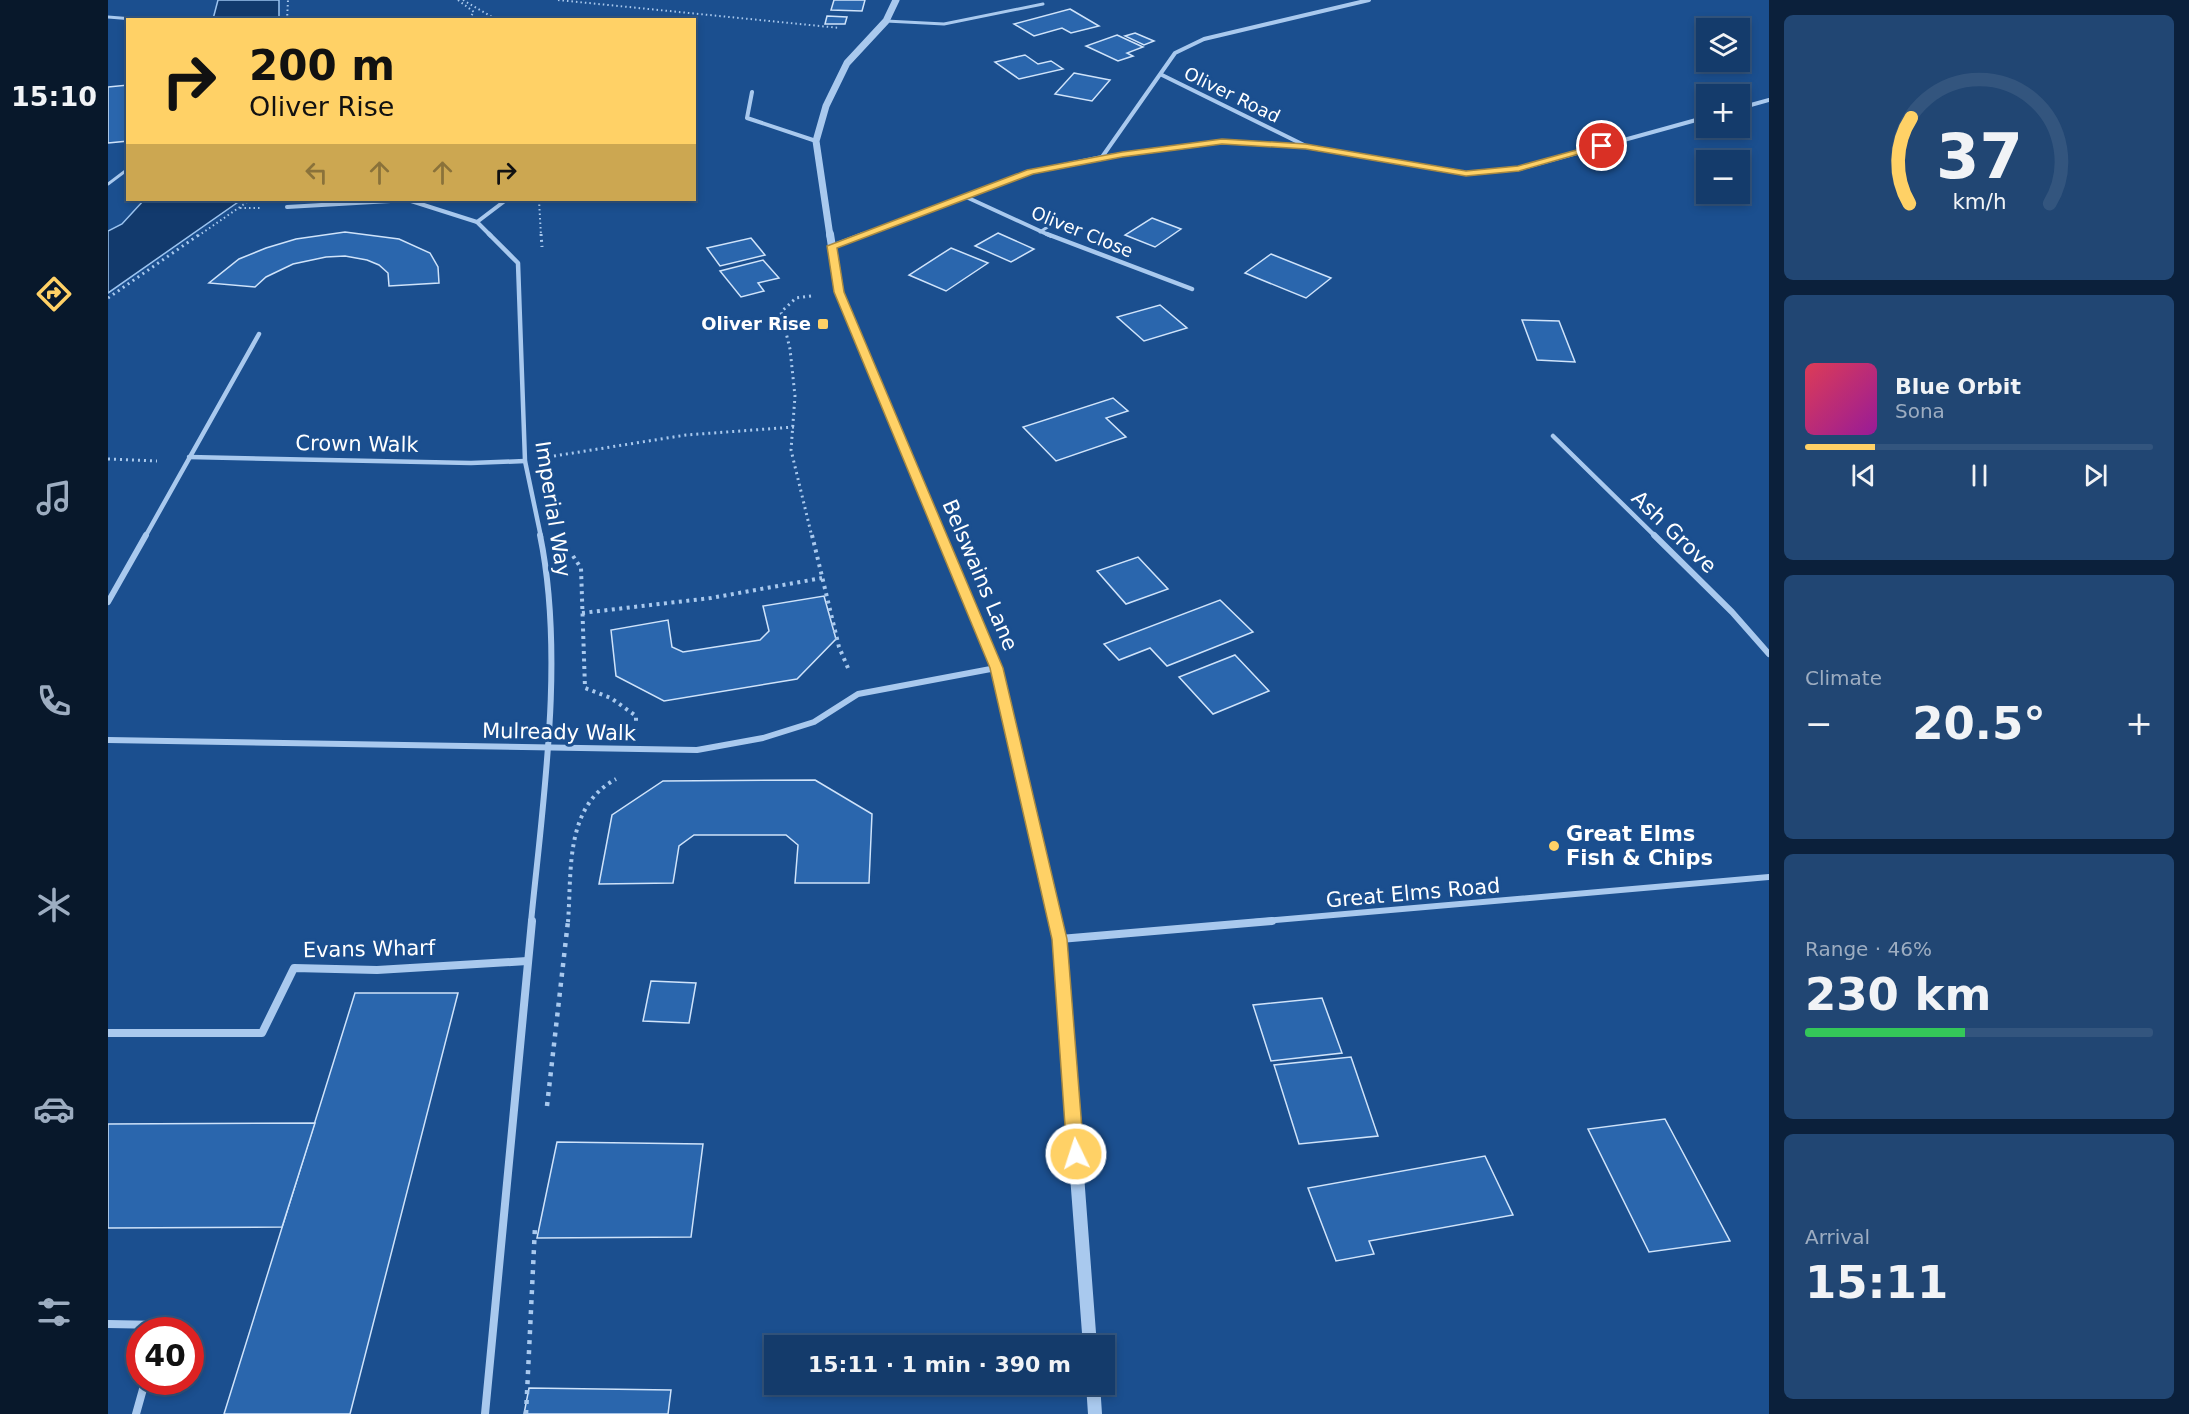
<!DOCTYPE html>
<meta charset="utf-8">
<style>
:root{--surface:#143b6b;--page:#214673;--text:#f1f3f6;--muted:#9dadc1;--line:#33557e;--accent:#ffd166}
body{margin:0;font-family:"DejaVu Sans",sans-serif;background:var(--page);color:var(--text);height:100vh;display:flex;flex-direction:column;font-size:22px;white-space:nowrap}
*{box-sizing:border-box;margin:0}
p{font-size:20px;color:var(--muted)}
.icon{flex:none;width:33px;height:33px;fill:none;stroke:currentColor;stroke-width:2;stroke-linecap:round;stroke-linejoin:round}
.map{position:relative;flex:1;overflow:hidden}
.sheet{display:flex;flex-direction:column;gap:15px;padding:15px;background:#0b203b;width:420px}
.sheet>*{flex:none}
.hud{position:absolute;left:18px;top:18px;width:570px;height:183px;border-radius:0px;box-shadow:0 3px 9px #0003,0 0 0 2px var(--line);background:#ffd166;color:#111;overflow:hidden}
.fabs{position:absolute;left:1588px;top:18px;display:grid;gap:12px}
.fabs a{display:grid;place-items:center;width:54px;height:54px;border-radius:0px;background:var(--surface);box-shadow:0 3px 9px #0003,0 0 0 2px var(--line);font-size:30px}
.speed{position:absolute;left:18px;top:1317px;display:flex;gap:12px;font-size:30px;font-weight:700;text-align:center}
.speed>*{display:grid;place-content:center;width:78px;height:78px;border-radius:50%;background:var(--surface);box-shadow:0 3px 9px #0003,0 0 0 2px var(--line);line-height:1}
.speed .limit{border:9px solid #d22;background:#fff;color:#111}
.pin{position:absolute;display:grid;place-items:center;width:51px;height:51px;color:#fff;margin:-26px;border:3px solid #fff;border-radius:50%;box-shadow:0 2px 6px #0007}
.me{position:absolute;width:66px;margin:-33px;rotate:356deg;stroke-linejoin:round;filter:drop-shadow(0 0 4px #0008)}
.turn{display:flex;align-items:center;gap:21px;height:126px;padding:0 24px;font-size:27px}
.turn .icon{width:78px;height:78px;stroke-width:2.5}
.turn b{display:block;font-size:42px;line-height:51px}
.lanes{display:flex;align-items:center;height:57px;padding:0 24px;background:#0003;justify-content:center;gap:30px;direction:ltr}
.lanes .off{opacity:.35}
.big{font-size:45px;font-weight:700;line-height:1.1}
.sheet .widget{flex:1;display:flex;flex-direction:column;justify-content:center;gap:9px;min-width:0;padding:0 21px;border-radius:9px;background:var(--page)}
.sheet .dial{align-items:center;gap:0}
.dial svg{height:156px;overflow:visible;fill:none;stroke:var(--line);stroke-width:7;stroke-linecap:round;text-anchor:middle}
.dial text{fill:var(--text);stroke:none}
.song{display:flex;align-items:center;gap:18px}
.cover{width:72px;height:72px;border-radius:9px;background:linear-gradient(135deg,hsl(350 70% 55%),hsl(300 70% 35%))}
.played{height:6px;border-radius:3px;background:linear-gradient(90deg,var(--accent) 20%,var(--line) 20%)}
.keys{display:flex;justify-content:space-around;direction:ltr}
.heat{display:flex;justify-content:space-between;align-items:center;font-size:33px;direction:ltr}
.charge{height:9px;border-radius:4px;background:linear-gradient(90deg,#34c759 46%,var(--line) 0)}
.trip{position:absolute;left:656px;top:1335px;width:351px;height:60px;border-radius:0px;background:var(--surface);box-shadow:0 3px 9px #0003,0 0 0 2px var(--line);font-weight:700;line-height:60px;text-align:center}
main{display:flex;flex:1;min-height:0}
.dock{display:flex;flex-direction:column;width:108px;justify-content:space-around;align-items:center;background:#08182b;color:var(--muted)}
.dock .icon{width:42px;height:42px}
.dock .active{color:var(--accent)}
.dock b{font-size:27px;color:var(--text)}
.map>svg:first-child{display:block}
.water{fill:#123a6d;stroke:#9cc4f0;stroke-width:1.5}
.building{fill:#2a66ad;stroke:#cfe3fa;stroke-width:1.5}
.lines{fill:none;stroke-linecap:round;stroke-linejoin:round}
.path-far3{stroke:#a9c9ee;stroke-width:2;stroke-dasharray:1.5 3;stroke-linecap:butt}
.path-far2{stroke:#a9c9ee;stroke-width:3;stroke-dasharray:2 4;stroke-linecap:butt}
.path-far1{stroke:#a9c9ee;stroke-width:4;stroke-dasharray:3 4.5;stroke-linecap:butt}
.path{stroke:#a9c9ee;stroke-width:4.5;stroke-dasharray:4 6;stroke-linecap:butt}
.service{stroke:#a9c9ee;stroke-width:3}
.minor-far3{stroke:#a9c9ee;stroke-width:4}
.minor-far2{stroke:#a9c9ee;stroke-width:4.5}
.minor-far1{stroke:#a9c9ee;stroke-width:6}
.minor{stroke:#a9c9ee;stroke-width:8}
.tertiary-far3{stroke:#a9c9ee;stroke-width:7}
.tertiary-far2{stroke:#a9c9ee;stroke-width:8}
.tertiary-far1{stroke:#a9c9ee;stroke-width:10}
.tertiary{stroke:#a9c9ee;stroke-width:14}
.route{fill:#ffd166;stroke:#a68842;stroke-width:1.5}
.poi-dot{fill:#ffd166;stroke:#1b4f8f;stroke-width:2}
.labels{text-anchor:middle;stroke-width:6;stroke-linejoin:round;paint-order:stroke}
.far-street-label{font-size:18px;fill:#fff;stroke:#1b4f8f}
.far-poi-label{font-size:18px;font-weight:bold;fill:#fff;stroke:#1b4f8f;text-anchor:end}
.street-label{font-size:21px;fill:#fff;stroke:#1b4f8f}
.poi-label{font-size:21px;font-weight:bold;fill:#fff;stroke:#1b4f8f;text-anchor:start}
</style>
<main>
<nav class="dock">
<b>15:10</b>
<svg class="icon active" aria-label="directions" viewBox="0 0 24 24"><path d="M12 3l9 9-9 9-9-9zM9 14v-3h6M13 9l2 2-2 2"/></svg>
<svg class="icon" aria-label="music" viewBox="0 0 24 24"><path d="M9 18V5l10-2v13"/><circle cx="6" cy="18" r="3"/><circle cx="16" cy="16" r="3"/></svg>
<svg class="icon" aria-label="phone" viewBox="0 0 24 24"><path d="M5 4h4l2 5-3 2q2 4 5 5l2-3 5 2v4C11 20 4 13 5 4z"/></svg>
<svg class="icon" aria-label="climate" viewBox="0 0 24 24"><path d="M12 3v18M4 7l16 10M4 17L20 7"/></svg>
<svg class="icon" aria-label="car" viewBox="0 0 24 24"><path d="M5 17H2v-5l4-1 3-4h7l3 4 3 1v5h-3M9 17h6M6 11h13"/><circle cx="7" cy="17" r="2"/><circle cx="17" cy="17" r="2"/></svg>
<svg class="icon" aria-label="filters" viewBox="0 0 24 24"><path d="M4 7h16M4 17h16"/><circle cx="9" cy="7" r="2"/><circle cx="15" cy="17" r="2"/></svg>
</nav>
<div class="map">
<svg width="1661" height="1414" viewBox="0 0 1661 1414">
<rect width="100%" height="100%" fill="#1b4f8f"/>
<!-- water -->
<g class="water">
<polygon points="110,0 171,0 171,19 105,19"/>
<polygon points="36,200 133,200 0,293 0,231 14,224"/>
</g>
<!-- building -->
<g class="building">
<polygon points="726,0 757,0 754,11 723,10"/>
<polygon points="962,9 991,26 963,33 954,28 926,36 906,24"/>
<polygon points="719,16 739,17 737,24 717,24"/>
<polygon points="1027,33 1046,41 1036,45 1017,36"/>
<polygon points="1009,35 1035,47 1019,53 1025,56 1010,61 978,46"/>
<polygon points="917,55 930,64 943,61 955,69 911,79 887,62"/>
<polygon points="966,73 1002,80 984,101 947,94"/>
<polygon points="20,85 20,141 0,143 0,87"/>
<polygon points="1044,218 1073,229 1047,247 1017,235"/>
<polygon points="237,232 291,239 322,253 330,267 331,283 281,286 280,273 271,265 259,260 237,256 218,257 185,264 158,277 147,287 101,283 131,259 158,248 188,239"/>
<polygon points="890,233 926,249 903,262 867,246"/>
<polygon points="643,238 657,255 612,266 599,248"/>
<polygon points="843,248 880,263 838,291 801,275"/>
<polygon points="1163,254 1223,278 1198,298 1137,273"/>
<polygon points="655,260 671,278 650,283 656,291 633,297 612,271"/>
<polygon points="1052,305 1079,328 1036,341 1009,317"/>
<polygon points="1414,320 1451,321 1467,362 1429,360"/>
<polygon points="1005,398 1020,411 998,418 1018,437 948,461 915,427"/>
<polygon points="1030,557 1060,589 1018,604 989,571"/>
<polygon points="716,596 728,639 689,679 556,701 508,676 503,630 560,620 564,647 575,652 652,640 661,631 655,606"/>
<polygon points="1112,600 1145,632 1059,666 1042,648 1011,660 996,644"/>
<polygon points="1127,655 1161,691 1105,714 1071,677"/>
<polygon points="707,780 764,814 761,883 687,883 690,845 678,835 586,835 571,846 565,883 491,884 504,815 555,781"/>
<polygon points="543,981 588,983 581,1023 535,1021"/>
<polygon points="247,993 350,993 242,1414 116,1414"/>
<polygon points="1214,998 1234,1053 1163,1061 1145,1005"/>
<polygon points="1243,1057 1270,1136 1191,1144 1166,1065"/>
<polygon points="1557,1119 1622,1241 1541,1252 1480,1129"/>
<polygon points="207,1123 174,1227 0,1228 0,1124"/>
<polygon points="449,1142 595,1144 583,1237 429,1238"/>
<polygon points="1377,1156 1405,1215 1261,1241 1266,1254 1228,1261 1200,1188"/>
<polygon points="421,1388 563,1390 560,1414 416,1414"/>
</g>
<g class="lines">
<!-- path-far3 -->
<g class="path-far3">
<polyline points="350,0 366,12 360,20"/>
<polyline points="355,0 389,20"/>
<polyline points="450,0 732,28"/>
<polyline points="179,20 180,0"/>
<polyline points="431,200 433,236"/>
<polyline points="132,208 154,208"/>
<polyline points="90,236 142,200"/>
</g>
<!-- path-far2 -->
<g class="path-far2">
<polyline points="433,234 434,247"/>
<polyline points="703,296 688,298 673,312 682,349 687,396 683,450 704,537"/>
<polyline points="0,298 92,234"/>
<polyline points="446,456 578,435 686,427"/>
<polyline points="0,459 49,461"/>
</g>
<!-- path-far1 -->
<g class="path-far1">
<polyline points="704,535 731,647 740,668"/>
<polyline points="465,556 473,568 477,688 503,698 528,716 528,723"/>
<polyline points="474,613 603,598 714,578"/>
<path d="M460 922C464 871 456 807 508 779"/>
</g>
<!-- path -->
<g class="path">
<polyline points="439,1106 460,921"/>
<polyline points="418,1414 427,1227"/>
</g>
<!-- service -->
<g class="service">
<polyline points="0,17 37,20"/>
<polyline points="778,21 836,24 935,4"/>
<polyline points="0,184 20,169"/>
<polyline points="932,232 944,224"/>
</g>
<!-- minor-far3 -->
<g class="minor-far3">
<polyline points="1054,75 1196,145"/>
<polyline points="644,92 639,118 708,141"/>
<polyline points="1632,108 1661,100"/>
<polyline points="994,157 1067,53 1096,39 1261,0"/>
<polyline points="856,196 943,236"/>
<polyline points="179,207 300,200 369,222 383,236"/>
<polyline points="369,222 398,200"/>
<polyline points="751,236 922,172 994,157 1115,141 1198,147 1358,173 1411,169 1599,117"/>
</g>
<!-- minor-far2 -->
<g class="minor-far2">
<polyline points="381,234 410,263 417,461 433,537"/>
<polyline points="939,234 1084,289"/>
<polyline points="724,246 755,234"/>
<polyline points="1445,436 1548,537"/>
<polyline points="81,457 363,463 417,461"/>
<polyline points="37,537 151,334"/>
</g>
<!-- minor-far1 -->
<g class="minor-far1">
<polyline points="1546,535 1624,612 1661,654"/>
<polyline points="0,602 38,535"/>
<polyline points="0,740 589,750 655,738 706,722 750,694 888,668"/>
<path d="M423 922C435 800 457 656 432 535"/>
<polyline points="1146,922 1661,877"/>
</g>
<!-- minor -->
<g class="minor">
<polyline points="952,939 1164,921"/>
<polyline points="0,1033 154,1033 186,968 269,970 419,961"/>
<polyline points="0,1324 54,1325 52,1330"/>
<polyline points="28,1414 37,1382"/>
<polyline points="377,1414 424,921"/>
</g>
<!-- tertiary-far3 -->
<polyline class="tertiary-far3" points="722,236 708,141 718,106 739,63 778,21 788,0"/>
<!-- tertiary-far2 -->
<polyline class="tertiary-far2" points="722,234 731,292 833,537"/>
<!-- tertiary-far1 -->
<polyline class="tertiary-far1" points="833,535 888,668 947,922"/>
<!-- tertiary -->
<g class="tertiary">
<polyline points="947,921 951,939 982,1346"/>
<polyline points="985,1384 987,1414"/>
</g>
</g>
<!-- route -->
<polygon class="route" points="1114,139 1198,144 1358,171 1410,166 1494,143 1499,146 1411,171 1358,176 1198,149 1114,144 1014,157 925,174 729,248 736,292 895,668 959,939 976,1154 974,1160 968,1162 961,1160 959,1154 944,939 882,668 726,292 719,246 919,170 1014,152"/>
<!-- markers -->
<g class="poi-dot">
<rect x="709" y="318" width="12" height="12" rx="3"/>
<circle cx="1446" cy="846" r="6"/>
</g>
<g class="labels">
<!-- far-street labels -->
<g class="far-street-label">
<text transform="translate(1124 95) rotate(26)" y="6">Oliver Road</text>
<text transform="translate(974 232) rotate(22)" y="6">Oliver Close</text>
</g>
<!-- far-poi labels -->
<g class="far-poi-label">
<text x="703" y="330">Oliver Rise</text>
</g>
<!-- street labels -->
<g class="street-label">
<text transform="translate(249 444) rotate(1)" y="7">Crown Walk</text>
<text transform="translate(445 509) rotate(81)" y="7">Imperial Way</text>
<text transform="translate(1566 532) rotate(44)" y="7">Ash Grove</text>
<text transform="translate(872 575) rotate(67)" y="7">Belswains Lane</text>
<text transform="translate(451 732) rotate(1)" y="7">Mulready Walk</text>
<text transform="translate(1305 893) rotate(-5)" y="7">Great Elms Road</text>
<text transform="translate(261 949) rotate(-1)" y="7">Evans Wharf</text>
</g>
<!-- poi labels -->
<g class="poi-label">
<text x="1458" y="841">Great Elms<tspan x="1458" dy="24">Fish &amp; Chips</tspan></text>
</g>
</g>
</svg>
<div class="fabs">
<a><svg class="icon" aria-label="layers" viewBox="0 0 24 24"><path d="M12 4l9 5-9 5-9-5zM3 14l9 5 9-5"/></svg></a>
<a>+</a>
<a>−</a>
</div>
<div class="speed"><div class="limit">40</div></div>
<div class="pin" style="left:1494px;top:146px;background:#d93025"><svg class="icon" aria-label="arrive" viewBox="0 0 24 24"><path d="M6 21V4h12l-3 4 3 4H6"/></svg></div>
<svg class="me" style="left:968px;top:1154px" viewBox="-20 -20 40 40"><circle r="17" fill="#ffd166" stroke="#fff" stroke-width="3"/><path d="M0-11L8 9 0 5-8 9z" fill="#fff"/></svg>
<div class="trip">15:11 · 1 min · 390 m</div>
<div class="hud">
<div class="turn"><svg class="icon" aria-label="right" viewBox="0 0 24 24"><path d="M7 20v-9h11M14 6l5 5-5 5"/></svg><div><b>200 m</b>Oliver Rise</div></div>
<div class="lanes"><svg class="icon off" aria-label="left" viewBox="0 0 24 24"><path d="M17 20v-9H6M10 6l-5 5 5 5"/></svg><svg class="icon off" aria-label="ahead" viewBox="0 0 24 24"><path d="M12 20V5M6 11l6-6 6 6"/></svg><svg class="icon off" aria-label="ahead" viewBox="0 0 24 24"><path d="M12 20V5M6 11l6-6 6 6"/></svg><svg class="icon" aria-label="right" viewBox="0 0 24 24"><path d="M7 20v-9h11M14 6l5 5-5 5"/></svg></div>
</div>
</div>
<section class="sheet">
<div class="widget dial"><svg viewBox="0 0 100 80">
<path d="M14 69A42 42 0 1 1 86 69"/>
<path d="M14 69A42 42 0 0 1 15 25" stroke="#ffd166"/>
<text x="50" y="56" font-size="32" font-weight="700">37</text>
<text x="50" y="72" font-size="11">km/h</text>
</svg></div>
<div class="widget">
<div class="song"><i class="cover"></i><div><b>Blue Orbit</b><p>Sona</p></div></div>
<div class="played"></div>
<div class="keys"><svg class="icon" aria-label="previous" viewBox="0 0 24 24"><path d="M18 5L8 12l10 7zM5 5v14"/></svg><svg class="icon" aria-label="pause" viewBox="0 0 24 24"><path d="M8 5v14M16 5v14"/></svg><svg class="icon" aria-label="next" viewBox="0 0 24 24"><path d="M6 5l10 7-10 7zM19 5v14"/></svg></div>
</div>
<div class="widget"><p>Climate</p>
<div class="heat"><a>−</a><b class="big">20.5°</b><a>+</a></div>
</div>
<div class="widget"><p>Range · 46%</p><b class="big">230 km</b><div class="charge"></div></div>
<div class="widget"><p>Arrival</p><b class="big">15:11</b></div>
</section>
</main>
